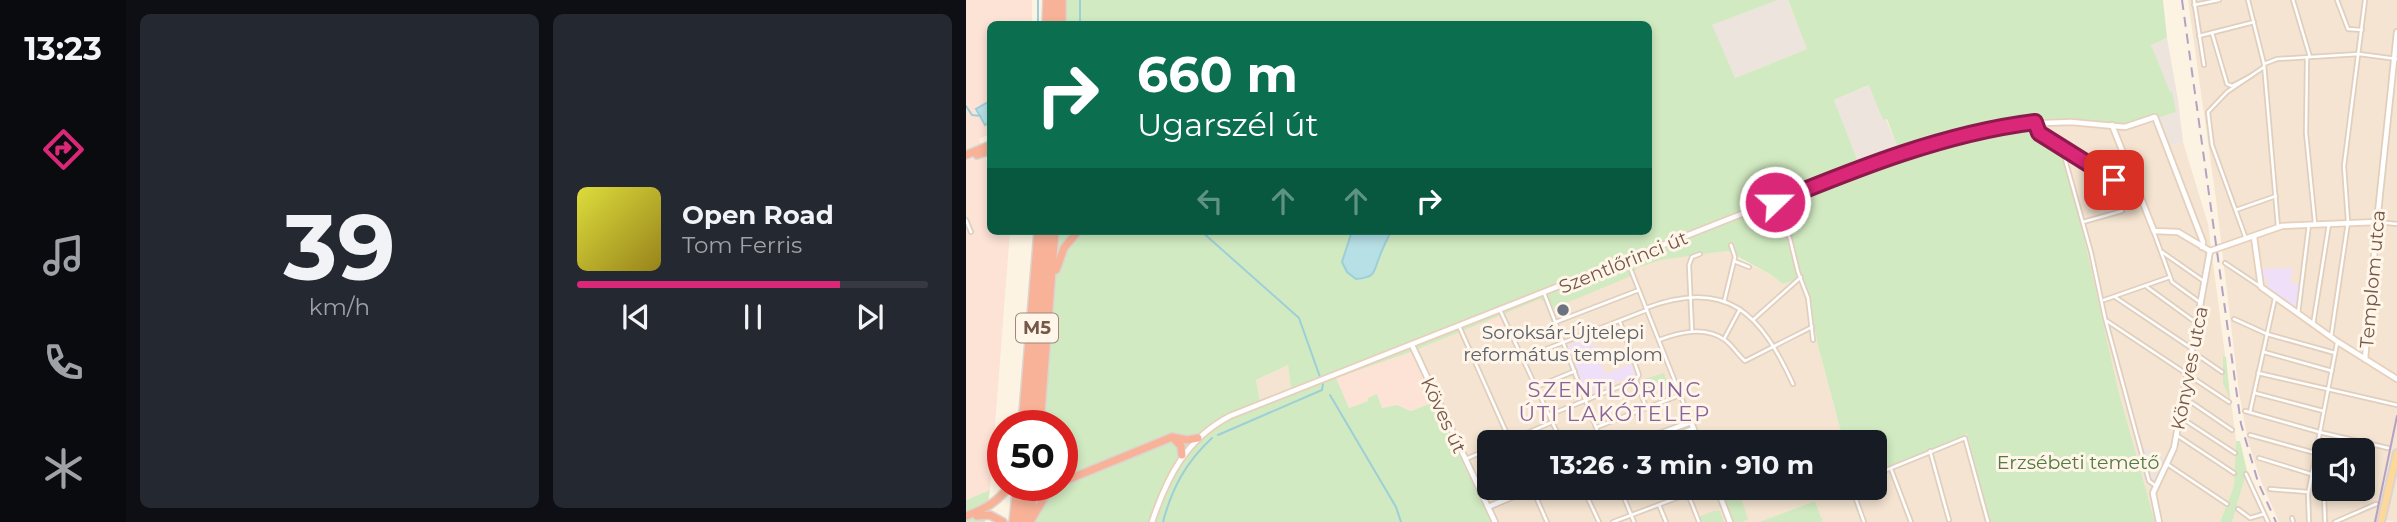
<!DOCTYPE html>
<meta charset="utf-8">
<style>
:root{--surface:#171b24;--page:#242831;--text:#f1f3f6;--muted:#9ea1a6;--line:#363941;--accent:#db2777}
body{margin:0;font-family:Montserrat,sans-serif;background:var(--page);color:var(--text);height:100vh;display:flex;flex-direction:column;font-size:26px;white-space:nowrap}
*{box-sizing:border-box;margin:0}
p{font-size:23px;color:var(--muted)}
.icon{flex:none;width:38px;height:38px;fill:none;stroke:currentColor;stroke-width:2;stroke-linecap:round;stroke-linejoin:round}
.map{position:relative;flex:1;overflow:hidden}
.sheet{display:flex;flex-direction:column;gap:14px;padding:14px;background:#0d0f14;width:840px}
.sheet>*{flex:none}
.guide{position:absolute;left:21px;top:21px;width:665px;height:214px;border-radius:10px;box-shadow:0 4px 10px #0003;background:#0b6e4f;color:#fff;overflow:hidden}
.tools{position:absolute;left:1346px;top:438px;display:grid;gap:14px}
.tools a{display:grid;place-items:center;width:63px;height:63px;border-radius:10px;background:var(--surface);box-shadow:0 4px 10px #0003;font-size:35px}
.speed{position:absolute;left:21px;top:410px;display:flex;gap:14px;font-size:35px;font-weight:700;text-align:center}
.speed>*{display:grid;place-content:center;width:91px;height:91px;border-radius:50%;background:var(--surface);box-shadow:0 4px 10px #0003;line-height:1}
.speed .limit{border:10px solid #d22;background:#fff;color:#111}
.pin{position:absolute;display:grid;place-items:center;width:60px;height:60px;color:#fff;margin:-30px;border-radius:14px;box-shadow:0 4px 10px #0006}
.me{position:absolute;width:77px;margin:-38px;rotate:68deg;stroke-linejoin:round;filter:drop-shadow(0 0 5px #0008)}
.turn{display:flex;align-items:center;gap:24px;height:147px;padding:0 35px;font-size:32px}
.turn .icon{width:91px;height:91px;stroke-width:2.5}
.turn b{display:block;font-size:49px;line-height:60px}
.lanes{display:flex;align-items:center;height:66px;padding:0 35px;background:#0003;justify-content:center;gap:35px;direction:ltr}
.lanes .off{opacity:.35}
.sheet .card{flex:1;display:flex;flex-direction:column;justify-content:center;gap:10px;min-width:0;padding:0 24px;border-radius:10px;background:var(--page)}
.sheet .dial{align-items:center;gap:0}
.dial b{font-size:91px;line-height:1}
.song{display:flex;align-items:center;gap:21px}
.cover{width:84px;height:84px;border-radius:10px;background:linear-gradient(135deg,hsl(60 70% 55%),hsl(50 70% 35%))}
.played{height:7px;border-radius:4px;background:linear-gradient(90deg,var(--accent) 75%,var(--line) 75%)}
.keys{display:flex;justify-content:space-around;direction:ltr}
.sheet .tiles{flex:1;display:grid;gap:14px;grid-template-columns:repeat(2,1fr)}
.trip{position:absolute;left:511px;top:430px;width:410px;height:70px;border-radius:10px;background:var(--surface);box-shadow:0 4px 10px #0003;font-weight:700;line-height:70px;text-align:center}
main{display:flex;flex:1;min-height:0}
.tab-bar{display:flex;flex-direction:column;width:126px;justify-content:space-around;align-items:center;background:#090b0e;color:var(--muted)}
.tab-bar .icon{width:49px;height:49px}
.tab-bar .active{color:var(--accent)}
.tab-bar b{font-size:32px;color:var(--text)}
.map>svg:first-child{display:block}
.residential{fill:#f4e4d1;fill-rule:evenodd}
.commercial{fill:#fde2d6}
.industrial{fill:#ece4dd}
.education{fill:#f0dff9}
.green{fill:#d1eac1;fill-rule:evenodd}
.water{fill:#b7dfe6;stroke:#9dcfd8;stroke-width:2}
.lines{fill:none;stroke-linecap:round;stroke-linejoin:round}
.stream{stroke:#9dcfd8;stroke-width:2}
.minor-casing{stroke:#e1cfbe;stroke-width:6}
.tertiary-casing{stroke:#e1cfbe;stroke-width:8}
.secondary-casing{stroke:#e6d0bc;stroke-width:8}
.primary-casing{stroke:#dbd4cf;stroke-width:10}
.motorway-casing{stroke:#dbd4cf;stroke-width:10}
.minor{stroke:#fff;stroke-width:2.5}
.tertiary{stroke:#fff;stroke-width:4.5}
.secondary{stroke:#fff;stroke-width:4.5}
.primary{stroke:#fdd899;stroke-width:6}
.motorway{stroke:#f8b298;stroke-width:7}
.tram{stroke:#b5a1c6;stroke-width:2}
.rail{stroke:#b5a1c6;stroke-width:2;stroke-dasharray:10 7;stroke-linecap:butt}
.route-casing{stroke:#8e194d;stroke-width:18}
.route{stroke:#db2777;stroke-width:12}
.worship-dot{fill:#6b7280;stroke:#fff6e9;stroke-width:2.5}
.labels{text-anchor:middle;stroke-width:6;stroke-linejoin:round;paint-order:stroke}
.shield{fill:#fff6e9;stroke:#9e8778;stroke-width:2}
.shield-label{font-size:18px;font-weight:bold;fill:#755848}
.street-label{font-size:19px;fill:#755848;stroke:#fff6e9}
.worship-label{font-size:19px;fill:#5b616d;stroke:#fff6e9}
.park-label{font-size:19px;fill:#517b40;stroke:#fff6e9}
.neighbourhood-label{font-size:21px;letter-spacing:2px;fill:#876499;stroke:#fff6e9}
</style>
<main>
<nav class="tab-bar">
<b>13:23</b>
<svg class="icon active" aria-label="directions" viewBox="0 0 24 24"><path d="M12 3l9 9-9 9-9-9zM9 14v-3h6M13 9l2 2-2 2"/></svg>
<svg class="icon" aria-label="music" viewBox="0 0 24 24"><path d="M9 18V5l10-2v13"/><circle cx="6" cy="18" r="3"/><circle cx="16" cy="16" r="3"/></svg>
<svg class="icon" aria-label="phone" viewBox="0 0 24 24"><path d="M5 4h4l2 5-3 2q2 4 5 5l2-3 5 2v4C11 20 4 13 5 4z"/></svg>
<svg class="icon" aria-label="climate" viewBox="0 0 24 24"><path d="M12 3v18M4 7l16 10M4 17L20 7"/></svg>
</nav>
<section class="sheet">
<div class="tiles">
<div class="card dial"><b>39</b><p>km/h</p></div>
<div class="card">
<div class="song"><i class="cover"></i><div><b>Open Road</b><p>Tom Ferris</p></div></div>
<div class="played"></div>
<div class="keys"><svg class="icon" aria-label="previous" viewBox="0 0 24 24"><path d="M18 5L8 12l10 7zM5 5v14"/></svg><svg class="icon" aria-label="pause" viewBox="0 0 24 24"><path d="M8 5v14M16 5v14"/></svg><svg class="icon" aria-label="next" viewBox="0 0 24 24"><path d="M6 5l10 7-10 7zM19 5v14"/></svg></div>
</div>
</div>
</section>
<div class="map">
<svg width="1431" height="522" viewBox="0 0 1431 522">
<rect width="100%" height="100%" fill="#fdf3e2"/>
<!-- residential -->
<g class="residential">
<path d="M1222 0H1431V522L1409 519 1408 522H1313L1295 481 1282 441 1273 392 1250 199ZM1358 450H1396V488H1358Z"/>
<polygon points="1187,113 1192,118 1202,146 1217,142 1242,224 1270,440 1268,486 1254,522 1189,522 1152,389 1132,301 1087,145 1067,129 1065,120 1107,120 1159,125"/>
<polygon points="761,251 769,257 804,274 817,284 832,279 844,303 851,342 878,443 523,443 523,488 908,488 908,472 995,438 1001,432 1024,522 857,522 849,501 793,522 525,522 445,352 574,298 695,260"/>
<polygon points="322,365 325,389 294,401 290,380"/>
<polygon points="1281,471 1299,513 1303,522 1266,522"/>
</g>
<!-- commercial -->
<g class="commercial">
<polygon points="0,0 66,0 66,24 24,24 24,134 13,139 24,170 24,231 44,231 24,490 0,500"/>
<polygon points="535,316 541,329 523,336 518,323"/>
<polygon points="445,352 468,402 445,411 431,405 416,408 411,394 402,401 383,408 369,378"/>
</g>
<!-- industrial -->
<g class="industrial">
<polygon points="812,0 822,0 841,49 769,78 745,25"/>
<polygon points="1201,38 1212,100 1217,142 1202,146 1192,118 1210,112 1185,45"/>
<polygon points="904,85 917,120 920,119 931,146 931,151 892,165 868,100"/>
<polygon points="1173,443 1199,459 1186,483 1178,480 1169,445"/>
</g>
<!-- education -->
<g class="education">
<polygon points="1326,268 1324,283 1333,284 1330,310 1300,288 1303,279 1296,280 1295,269"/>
<polygon points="624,337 639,374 665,364 669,375 621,394 602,346"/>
</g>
<!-- green -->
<g class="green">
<path d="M98 0H812L746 25 769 78 841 49 822 0H1197L1201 38 1185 45 1204 92H1206L1210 112 1192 118 1187 114 1159 125 1107 120 1065 121 1067 129 1094 153 1104 176 1152 389 1189 522H1024L1001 433 995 438 908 472V443H878L851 342 844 303 832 279 817 284 804 274 761 251 695 260 671 268 665 276 588 308 574 299 445 352 370 378 383 408 402 401V398L411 394 416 408 431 405 445 411 468 402 525 522H67L70 485H96V425H76L93 231H682V24H99ZM903 85 917 120 921 119 931 146V151L893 165 868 100ZM322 365 325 389 294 401 290 380Z"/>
<polygon points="1257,356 1260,357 1264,399 1257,383"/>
<polygon points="698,373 703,387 683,394 678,379"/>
<polygon points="1270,441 1274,441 1281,471 1266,522 1254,522 1268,486"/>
<polygon points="24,490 19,522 0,522 0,500"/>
<polygon points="763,497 775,498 782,519 776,522 768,522 760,500"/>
<polygon points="849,501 857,522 793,522"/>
<polygon points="748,511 754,511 758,522 733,522 732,517"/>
</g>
<!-- water -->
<g class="water">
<polygon points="24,101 24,122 19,125 10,109"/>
<path d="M386 231H425C421 240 416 249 413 258 407 273 410 277 390 279L381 272 376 262Z"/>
</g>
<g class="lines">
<!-- stream -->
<g class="stream">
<polyline points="72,24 72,0"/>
<polyline points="114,24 114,0"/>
<polyline points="0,106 6,115 15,116"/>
<polyline points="235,231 333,318 354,377"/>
<polyline points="364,395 430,507 435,522"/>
<polyline points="252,435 356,390 357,384"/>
<path d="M197 522C206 488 220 462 246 438"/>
</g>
<!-- minor casing -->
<g class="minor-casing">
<g id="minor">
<polyline points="1228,0 1238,65"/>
<polyline points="1282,0 1298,64 1312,227"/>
<polyline points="1327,0 1344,57"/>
<polyline points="1371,0 1382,29 1396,30"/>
<polyline points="1228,5 1253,0"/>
<polyline points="1246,33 1261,84 1266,86 1285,76"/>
<polyline points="1233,36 1288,22"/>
<polyline points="1341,57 1340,133 1349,224"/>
<polyline points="1298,64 1311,59 1393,54 1431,59"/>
<polyline points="1069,122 1071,131 1096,149 1099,159 1125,252 1139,318 1183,481 1190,486"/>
<polyline points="1097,150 1148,180"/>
<polyline points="809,202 824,239 832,272 842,298 847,340"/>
<polyline points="1270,210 1310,196"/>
<polyline points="0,220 5,232"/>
<polyline points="1117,222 1156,211"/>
<polyline points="1411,222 1431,224"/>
<polyline points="1187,230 1206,282 1235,303"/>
<polyline points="1280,239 1246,145 1242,112 1261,92 1298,67"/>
<polyline points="1196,252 1239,282"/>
<polyline points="661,260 725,422"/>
<polyline points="768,261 783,267"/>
<polyline points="1259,263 1295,287"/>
<polyline points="1181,287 1232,324"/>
<polyline points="578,293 636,443"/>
<polyline points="1149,297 1225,348"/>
<polyline points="1138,300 1204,277"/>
<polyline points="758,302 769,257 765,245"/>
<path d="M680 308C761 277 795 314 827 384"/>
<polyline points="534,310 596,443"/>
<polyline points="1332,314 1343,224"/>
<polyline points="788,319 835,277"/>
<polyline points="1268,319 1301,334 1369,353"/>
<polyline points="1141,321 1263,402"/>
<polyline points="590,322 673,290"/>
<polyline points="654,322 673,375 670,380"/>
<polyline points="1347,325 1363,224"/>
<polyline points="493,326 545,443"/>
<polyline points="726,331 723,265 726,257 734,254"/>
<polyline points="1365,337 1382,222 1378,166 1399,0"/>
<polyline points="758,339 774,309"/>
<path d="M693 340C714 332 739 326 759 340 767 346 772 355 779 361L846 327"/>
<polyline points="1227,352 1256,372"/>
<polyline points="1298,352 1366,371"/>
<polyline points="557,358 681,310"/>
<polyline points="1292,373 1431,405"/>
<polyline points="670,380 680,407"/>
<polyline points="570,387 609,371"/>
<polyline points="1289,393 1357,411"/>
<polyline points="1219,398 1266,430"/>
<polyline points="1279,411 1353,432 1422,448"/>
<polyline points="1284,412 1309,298"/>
<polyline points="583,415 670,380"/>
<polyline points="1214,417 1269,453"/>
<polyline points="631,427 714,395"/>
<polyline points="1284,435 1349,453"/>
<polyline points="1212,436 1268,473"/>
<polyline points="538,443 584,423"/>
<polyline points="964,451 983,520"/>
<polyline points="1293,458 1345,474"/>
<polyline points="500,459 523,449"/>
<polyline points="1201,464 1261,504"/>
<polyline points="925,469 945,522"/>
<polyline points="1280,474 1302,522"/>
<polyline points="908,475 999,438 1022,522"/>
<polyline points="566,488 581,522"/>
<polyline points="617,488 633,522"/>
<polyline points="654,488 668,522"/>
<polyline points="886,488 898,522"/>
<polyline points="1304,489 1342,492"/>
<polyline points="722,494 733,522"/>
<polyline points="1358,495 1359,522"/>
<polyline points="693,505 700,522"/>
<polyline points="1272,509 1284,518 1298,514"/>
<polyline points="1326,518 1327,522"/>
<polyline points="647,522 737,488"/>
<polyline points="1343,522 1342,494 1371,343"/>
<polyline points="1369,522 1410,504"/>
</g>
</g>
<!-- tertiary casing -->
<g class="tertiary-casing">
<g id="tertiary">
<polyline points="1411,222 1431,32"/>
<polyline points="446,345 529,522"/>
<polyline points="669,443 725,422 733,443"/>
<polyline points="690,443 727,429"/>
<polyline points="751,488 764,522"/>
<polyline points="522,507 567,488"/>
<polyline points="1193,522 1187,493 1208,448 1244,251"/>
</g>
</g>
<!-- secondary casing -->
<g class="secondary-casing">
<g id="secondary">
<polyline points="1146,125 1188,231 1212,232 1244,251 1316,226 1411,222 1399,359"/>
<polyline points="1288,237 1295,287 1372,342 1431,379"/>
<path d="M186 522C201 477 220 439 264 416L854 183 930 156 977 142 1053 124 1105 122 1159 127 1189 117 1237 242 1236 247"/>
</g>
</g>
<!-- primary casing -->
<g class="primary-casing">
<polyline id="primary" points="1415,522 1431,453"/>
</g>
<!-- motorway casing -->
<g class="motorway-casing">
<g id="motorway">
<polyline points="96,0 96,24"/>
<polyline points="85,1 85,24"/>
<polyline points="80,24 81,0"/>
<polyline points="91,24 91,0"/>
<polyline points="0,155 24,145"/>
<polyline points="11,155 24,151"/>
<polyline points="90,270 98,248 112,231"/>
<polyline points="56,425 72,231"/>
<polyline points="62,425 78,231"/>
<polyline points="68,425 83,231"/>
<polyline points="74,425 89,231"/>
<polyline points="208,439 215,446 216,455"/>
<polyline points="96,482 206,437 221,440 232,438"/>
<path d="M0 516C19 509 32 502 44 485"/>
<polyline points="11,516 24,515 37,522"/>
<polyline points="65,518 68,485"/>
<polyline points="47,522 51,485"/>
<polyline points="53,522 57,485"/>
<polyline points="58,522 62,485"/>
<polyline points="64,522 78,498 92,485"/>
</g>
</g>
<!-- minor -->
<use href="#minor" class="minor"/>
<!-- tertiary -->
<use href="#tertiary" class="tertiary"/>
<!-- secondary -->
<use href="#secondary" class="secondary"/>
<!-- primary -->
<use href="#primary" class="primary"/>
<!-- motorway -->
<use href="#motorway" class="motorway"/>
<!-- tram -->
<polyline class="tram" points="1409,522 1431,416"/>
<!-- rail -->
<polyline class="rail" points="1216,0 1275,424 1292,482 1310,522"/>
</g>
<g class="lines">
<!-- route casing -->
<g class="route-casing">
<path id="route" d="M809 202C892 168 979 133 1069 122L1073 133 1148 180"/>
</g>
<!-- route -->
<use href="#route" class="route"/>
</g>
<!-- markers -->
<circle class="worship-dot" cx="597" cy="310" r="7"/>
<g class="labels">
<!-- shield labels -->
<rect class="shield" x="50" y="313.5" width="42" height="29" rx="5"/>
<g class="shield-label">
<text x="71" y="334">M5</text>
</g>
<!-- street labels -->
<g class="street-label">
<text transform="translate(657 262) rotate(-22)" y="7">Szentlőrinci út</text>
<text transform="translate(1406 279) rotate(-85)" y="7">Templom utca</text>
<text transform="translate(1223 368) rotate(-79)" y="7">Könyves utca</text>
<text transform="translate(478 415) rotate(65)" y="7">Köves út</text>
</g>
<!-- worship labels -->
<g class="worship-label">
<text x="597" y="339">Soroksár-Újtelepi<tspan x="597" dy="22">református templom</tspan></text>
</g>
<!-- park labels -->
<g class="park-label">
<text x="1112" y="469">Erzsébeti temető</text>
</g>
<!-- neighbourhood labels -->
<g class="neighbourhood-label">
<text x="649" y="397">SZENTLŐRINC<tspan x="649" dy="24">ÚTI LAKÓTELEP</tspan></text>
</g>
</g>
</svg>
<div class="tools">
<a><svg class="icon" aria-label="sound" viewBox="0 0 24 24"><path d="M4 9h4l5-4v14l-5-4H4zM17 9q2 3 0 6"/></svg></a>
</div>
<div class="speed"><div class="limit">50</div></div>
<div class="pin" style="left:1148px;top:180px;background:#d93025"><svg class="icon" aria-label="arrive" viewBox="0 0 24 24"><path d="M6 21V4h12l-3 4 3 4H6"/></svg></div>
<svg class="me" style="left:809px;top:202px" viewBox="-20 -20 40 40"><circle r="17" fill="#db2777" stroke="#fff" stroke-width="3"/><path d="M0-11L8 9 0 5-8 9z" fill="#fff"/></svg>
<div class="trip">13:26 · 3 min · 910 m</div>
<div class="guide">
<div class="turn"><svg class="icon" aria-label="right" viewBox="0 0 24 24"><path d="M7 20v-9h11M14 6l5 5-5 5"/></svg><div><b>660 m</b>Ugarszél út</div></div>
<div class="lanes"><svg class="icon off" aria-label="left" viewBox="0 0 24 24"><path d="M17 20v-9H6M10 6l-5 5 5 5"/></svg><svg class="icon off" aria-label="ahead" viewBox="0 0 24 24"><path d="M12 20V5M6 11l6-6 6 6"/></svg><svg class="icon off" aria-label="ahead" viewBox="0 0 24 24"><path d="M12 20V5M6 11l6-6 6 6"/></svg><svg class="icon" aria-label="right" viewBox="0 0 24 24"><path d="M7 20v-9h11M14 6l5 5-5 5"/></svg></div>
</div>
</div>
</main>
